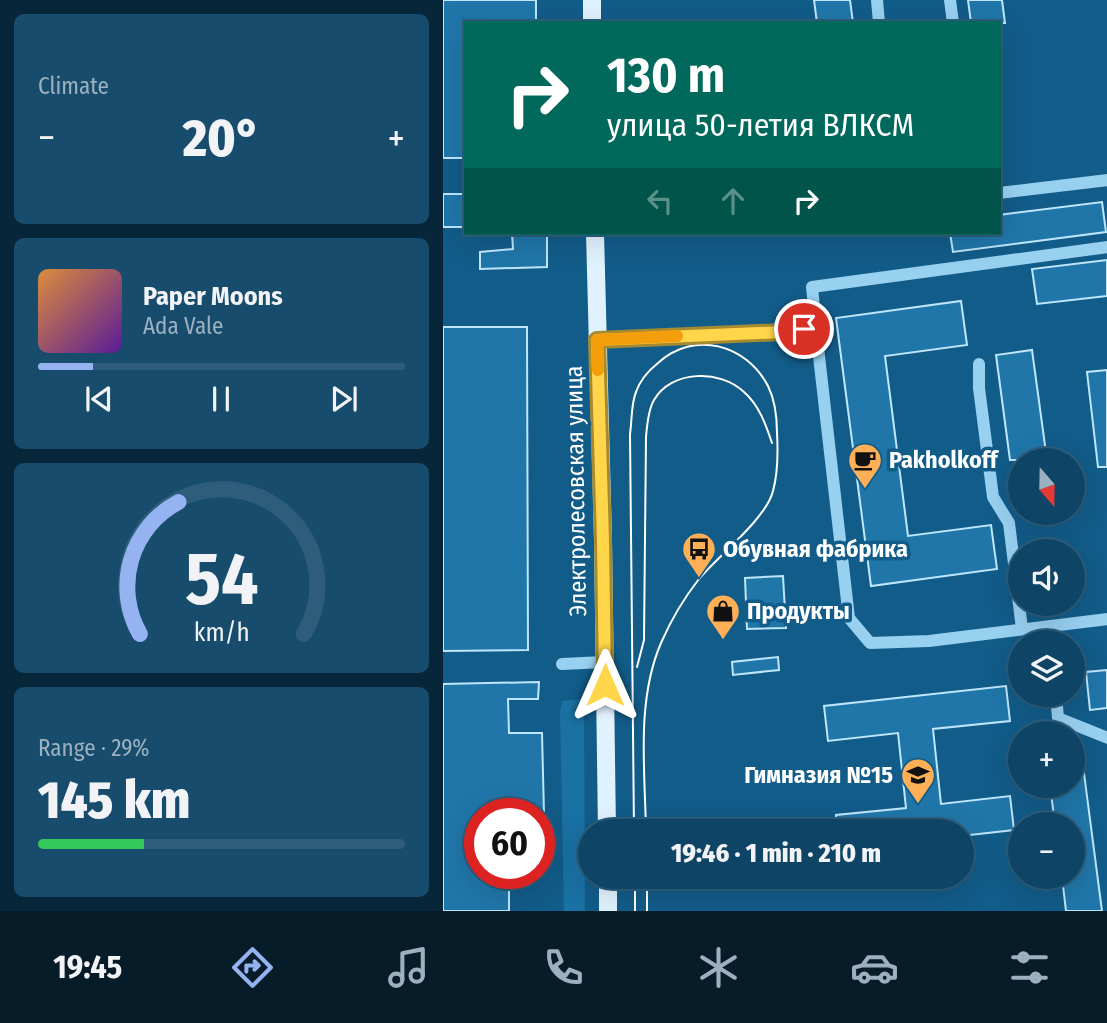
<!DOCTYPE html>
<meta charset="utf-8">
<style>
:root{--surface:#0e4567;--page:#174c6d;--text:#f1f3f6;--muted:#9bb1c0;--line:#2e5d7b;--accent:#95b2f1}
body{margin:0;font-family:"Fira Sans Condensed",sans-serif;background:var(--page);color:var(--text);height:100vh;display:flex;flex-direction:column;font-size:26px;white-space:nowrap}
*{box-sizing:border-box;margin:0}
p{font-size:23px;color:var(--muted)}
.icon{flex:none;width:38px;height:38px;fill:none;stroke:currentColor;stroke-width:2;stroke-linecap:round;stroke-linejoin:round}
.map{position:relative;flex:1;overflow:hidden}
.panel{display:flex;flex-direction:column;gap:14px;padding:14px;background:#082639;width:443px}
.panel>*{flex:none}
.guide{position:absolute;left:21px;top:21px;width:537px;height:214px;border-radius:0px;box-shadow:0 7px 28px #0002,0 0 0 2px var(--line);background:#00695c;color:#fff;overflow:hidden}
.needle{width:46px;rotate:160deg}
.tools{position:absolute;left:565px;top:448px;display:grid;gap:14px}
.tools a{display:grid;place-items:center;width:77px;height:77px;border-radius:50%;background:var(--surface);box-shadow:0 7px 28px #0002,0 0 0 2px var(--line);font-size:35px}
.speed{position:absolute;left:21px;top:798px;display:flex;gap:14px;font-size:35px;font-weight:700;text-align:center}
.speed>*{display:grid;place-content:center;width:91px;height:91px;border-radius:50%;background:var(--surface);box-shadow:0 7px 28px #0002,0 0 0 2px var(--line);line-height:1}
.speed .limit{border:10px solid #d22;background:#fff;color:#111}
.pin{position:absolute;display:grid;place-items:center;width:60px;height:60px;color:#fff;margin:-30px;border:4px solid #fff;border-radius:50%;box-shadow:0 2px 7px #0007}
.me{position:absolute;width:77px;margin:-38px;rotate:0deg;stroke-linejoin:round;filter:drop-shadow(0 0 5px #0008)}
.turn{display:flex;align-items:center;gap:24px;height:147px;padding:0 28px;font-size:32px}
.turn .icon{width:91px;height:91px;stroke-width:2.5}
.turn b{display:block;font-size:49px;line-height:60px}
.lanes{display:flex;align-items:center;height:66px;padding:0 28px;background:#0003;justify-content:center;gap:35px;direction:ltr}
.lanes .off{opacity:.35}
.big{font-size:52px;font-weight:800;line-height:1.1}
.panel .card{flex:1;display:flex;flex-direction:column;justify-content:center;gap:10px;min-width:0;padding:0 24px;border-radius:10px;background:var(--page)}
.panel .dial{align-items:center;gap:0}
.dial svg{height:182px;overflow:visible;fill:none;stroke:var(--line);stroke-width:7;stroke-linecap:round;text-anchor:middle}
.dial text{fill:var(--text);stroke:none}
.song{display:flex;align-items:center;gap:21px}
.cover{width:84px;height:84px;border-radius:10px;background:linear-gradient(135deg,hsl(30 70% 55%),hsl(270 70% 35%))}
.played{height:7px;border-radius:4px;background:linear-gradient(90deg,var(--accent) 15%,var(--line) 15%)}
.keys{display:flex;justify-content:space-around;direction:ltr}
.heat{display:flex;justify-content:space-between;align-items:center;font-size:38px;direction:ltr}
.charge{height:10px;border-radius:5px;background:linear-gradient(90deg,#34c759 29%,var(--line) 0)}
.trip{position:absolute;left:135px;top:819px;width:396px;height:70px;border-radius:35px;background:var(--surface);box-shadow:0 7px 28px #0002,0 0 0 2px var(--line);font-weight:800;line-height:70px;text-align:center}
.dock{display:flex;height:112px;justify-content:space-around;align-items:center;background:#061c29;color:var(--muted)}
.dock .icon{width:49px;height:49px}
.dock .active{color:var(--accent)}
.dock b{font-size:32px;color:var(--text)}
main{display:flex;flex:1;min-height:0}
.map>svg:first-child{display:block}
.green{fill:#1a71a3}
.building{fill:#2076a9;stroke:#bee6fc;stroke-width:2}
.lines{fill:none;stroke-linecap:round;stroke-linejoin:round}
.minor{stroke:#98d0f0;stroke-width:12}
.major{stroke:#e1f2ff;stroke-width:18}
.tram{stroke:#fff;stroke-width:2}
.route-casing{stroke:#a68a30;stroke-width:18}
.route{stroke:#ffd54a;stroke-width:12}
.slow{stroke:#f59e0b;stroke-width:12}
.labels{text-anchor:middle;stroke-width:7;stroke-linejoin:round;paint-order:stroke}
.poi-label{font-size:24px;font-weight:bold;fill:#fff;stroke:#125c89;text-anchor:start}
.street-label{font-size:24px;fill:#fff;stroke:#125c89}
</style>
<main>
<section class="panel">
<div class="card"><p>Climate</p>
<div class="heat"><a>−</a><b class="big">20°</b><a>+</a></div>
</div>
<div class="card">
<div class="song"><i class="cover"></i><div><b>Paper Moons</b><p>Ada Vale</p></div></div>
<div class="played"></div>
<div class="keys"><svg class="icon" aria-label="previous" viewBox="0 0 24 24"><path d="M18 5L8 12l10 7zM5 5v14"/></svg><svg class="icon" aria-label="pause" viewBox="0 0 24 24"><path d="M8 5v14M16 5v14"/></svg><svg class="icon" aria-label="next" viewBox="0 0 24 24"><path d="M6 5l10 7-10 7zM19 5v14"/></svg></div>
</div>
<div class="card dial"><svg viewBox="0 0 100 80">
<path d="M14 69A42 42 0 1 1 86 69"/>
<path d="M14 69A42 42 0 0 1 31 11" stroke="#95b2f1"/>
<text x="50" y="56" font-size="32" font-weight="700">54</text>
<text x="50" y="72" font-size="11">km/h</text>
</svg></div>
<div class="card"><p>Range · 29%</p><b class="big">145 km</b><div class="charge"></div></div>
</section>
<div class="map">
<svg width="665" height="911" viewBox="0 0 665 911">
<rect width="100%" height="100%" fill="#125c89"/>
<!-- green -->
<polygon class="green" points="141,699 142,911 121,911 117,713 119,701"/>
<!-- building -->
<g class="building">
<polygon points="0,0 93,0 93,23 23,23 23,158 0,158"/>
<polygon points="371,0 407,0 410,23 374,23"/>
<polygon points="525,0 559,0 562,23 528,23"/>
<rect x="0" y="194" width="23" height="33"/>
<polygon points="659,202 663,232 510,252 507,233 556,233 556,215"/>
<polygon points="69,233 104,233 104,267 37,269 37,252 70,249"/>
<polygon points="664,260 664,296 594,304 589,269"/>
<polygon points="518,301 524,345 442,356 465,536 548,525 554,569 428,586 393,318"/>
<polygon points="0,327 84,327 85,650 0,651"/>
<polygon points="589,350 604,460 567,460 553,355"/>
<polygon points="664,370 664,467 655,467 644,372"/>
<polygon points="340,576 343,628 304,629 302,578"/>
<polygon points="335,657 336,670 290,675 289,662"/>
<polygon points="664,670 664,708 647,710 643,672"/>
<polygon points="96,682 95,699 65,699 66,733 99,733 101,814 37,814 37,873 66,873 66,911 0,911 0,684"/>
<polygon points="563,686 567,721 490,729 498,804 567,796 571,830 518,836 518,831 394,831 393,815 463,808 455,733 385,741 381,706"/>
<polygon points="639,758 659,911 623,911 619,877 630,877 630,824 612,824 607,786 630,786 630,759"/>
</g>
<g class="lines">
<!-- minor -->
<g class="minor">
<polyline points="434,0 436,23"/>
<polyline points="507,0 510,23"/>
<polyline points="556,193 665,180"/>
<polyline points="374,339 369,287 665,247"/>
<polyline points="154,340 341,332 361,329 374,339 406,618 427,643 486,641 665,619"/>
<polyline points="536,364 536,388 550,497 566,523 579,629"/>
<polyline points="608,626 609,642"/>
<polyline points="119,664 161,662"/>
<polyline points="613,695 615,718 665,738"/>
</g>
<!-- major -->
<g class="major">
<polyline points="149,0 149,23"/>
<polyline points="152,233 160,540 164,831"/>
<polyline points="165,877 165,911"/>
</g>
<!-- tram -->
<g class="tram">
<path d="M194 667 201 640 203 437C204 426 205 410 211 400 228 370 277 369 301 392 316 405 323 425 329 443"/>
<path d="M191 831 187 434C189 421 188 404 193 392 197 380 205 371 215 363 251 330 303 344 325 386 332 400 334 417 334 433 335 451 335 473 330 491 323 519 275 556 256 579 241 598 228 620 218 643 193 701 202 770 203 831"/>
<polyline points="192,877 192,911"/>
<polyline points="204,877 204,911"/>
</g>
</g>
<g class="lines">
<!-- route casing -->
<g class="route-casing">
<polyline id="route" points="162,685 160,540 154,340 341,332 361,329"/>
</g>
<!-- route -->
<use href="#route" class="route"/>
<!-- slow -->
<polyline class="slow" points="155,370 154,340 234,336"/>
</g>
<!-- icons -->
<defs>
<g id="cafe-pin" transform="scale(1.75)"><path d="M0 17L-7.5 6A9.5 9.5 0 1 1 7.5 6Z" fill="#ffb057" stroke="#125c89"/><path d="M-5.5-4.5H6V0H3Q3 3.5 0 3.5H-2.5Q-5.5 3.5-5.5 0ZM3-3.2v2h1.7v-2ZM-6 4.5H4V6H-6Z" fill="#111"/></g>
<g id="bus-pin" transform="scale(1.75)"><path d="M0 17L-7.5 6A9.5 9.5 0 1 1 7.5 6Z" fill="#ffb057" stroke="#125c89"/><path d="M-5-6H5V4H4V6H2V4H-2V6H-4V4H-5ZM-3.5-4V0h7V-4ZM-3.5 1.2v1.5H-2V1.2ZM2 1.2v1.5H3.5V1.2Z" fill="#111"/></g>
<g id="shop-pin" transform="scale(1.75)"><path d="M0 17L-7.5 6A9.5 9.5 0 1 1 7.5 6Z" fill="#ffb057" stroke="#125c89"/><path d="M-5-2.5h2.3a2.7 3.5 0 0 1 5.4 0H5L5.5 6h-11ZM-1.5-2.5h3a1.5 2.3 0 0 0-3 0Z" fill="#111"/></g>
<g id="school-pin" transform="scale(1.75)"><path d="M0 17L-7.5 6A9.5 9.5 0 1 1 7.5 6Z" fill="#ffb057" stroke="#125c89"/><path d="M0-5L7-2L0 1L-7-2ZM-4 1L0 2.5L4 1V4Q0 6-4 4Z" fill="#111"/></g>
</defs>
<g fill-rule="evenodd">
<use href="#cafe-pin" x="422" y="460"/>
<use href="#bus-pin" x="256" y="549"/>
<use href="#shop-pin" x="280" y="611"/>
<use href="#school-pin" x="475" y="775"/>
</g>
<g class="labels">
<!-- poi labels -->
<g class="poi-label">
<text x="446" y="468">Pakholkoff</text>
<text x="280" y="557">Обувная фабрика</text>
<text x="304" y="619">Продукты</text>
<text x="450" y="783" text-anchor="end">Гимназия №15</text>
</g>
<!-- street labels -->
<g class="street-label">
<text transform="translate(133 491) rotate(-91)" y="8">Электролесовская улица</text>
</g>
</g>
</svg>
<div class="tools">
<a><svg class="needle" viewBox="-14 -14 28 28"><path d="M0-13l5 13h-10z" fill="#e53935"/><path d="M0 13l5-13h-10z" fill="#9bb1c0"/></svg></a>
<a><svg class="icon" aria-label="sound" viewBox="0 0 24 24"><path d="M4 9h4l5-4v14l-5-4H4zM17 9q2 3 0 6"/></svg></a>
<a><svg class="icon" aria-label="layers" viewBox="0 0 24 24"><path d="M12 4l9 5-9 5-9-5zM3 14l9 5 9-5"/></svg></a>
<a>+</a>
<a>−</a>
</div>
<div class="speed"><div class="limit">60</div></div>
<div class="pin" style="left:361px;top:329px;background:#d93025"><svg class="icon" aria-label="arrive" viewBox="0 0 24 24"><path d="M6 21V4h12l-3 4 3 4H6"/></svg></div>
<svg class="me" style="left:162px;top:685px" viewBox="-20 -20 40 40"><path d="M0-17L14 15 0 8-14 15z" fill="#ffd54a" stroke="#fff" stroke-width="4"/></svg>
<div class="trip">19:46 · 1 min · 210 m</div>
<div class="guide">
<div class="turn"><svg class="icon" aria-label="right" viewBox="0 0 24 24"><path d="M7 20v-9h11M14 6l5 5-5 5"/></svg><div><b>130 m</b>улица 50-летия ВЛКСМ</div></div>
<div class="lanes"><svg class="icon off" aria-label="left" viewBox="0 0 24 24"><path d="M17 20v-9H6M10 6l-5 5 5 5"/></svg><svg class="icon off" aria-label="ahead" viewBox="0 0 24 24"><path d="M12 20V5M6 11l6-6 6 6"/></svg><svg class="icon" aria-label="right" viewBox="0 0 24 24"><path d="M7 20v-9h11M14 6l5 5-5 5"/></svg></div>
</div>
</div>
</main>
<nav class="dock">
<b>19:45</b>
<svg class="icon active" aria-label="directions" viewBox="0 0 24 24"><path d="M12 3l9 9-9 9-9-9zM9 14v-3h6M13 9l2 2-2 2"/></svg>
<svg class="icon" aria-label="music" viewBox="0 0 24 24"><path d="M9 18V5l10-2v13"/><circle cx="6" cy="18" r="3"/><circle cx="16" cy="16" r="3"/></svg>
<svg class="icon" aria-label="phone" viewBox="0 0 24 24"><path d="M5 4h4l2 5-3 2q2 4 5 5l2-3 5 2v4C11 20 4 13 5 4z"/></svg>
<svg class="icon" aria-label="climate" viewBox="0 0 24 24"><path d="M12 3v18M4 7l16 10M4 17L20 7"/></svg>
<svg class="icon" aria-label="car" viewBox="0 0 24 24"><path d="M5 17H2v-5l4-1 3-4h7l3 4 3 1v5h-3M9 17h6M6 11h13"/><circle cx="7" cy="17" r="2"/><circle cx="17" cy="17" r="2"/></svg>
<svg class="icon" aria-label="filters" viewBox="0 0 24 24"><path d="M4 7h16M4 17h16"/><circle cx="9" cy="7" r="2"/><circle cx="15" cy="17" r="2"/></svg>
</nav>
